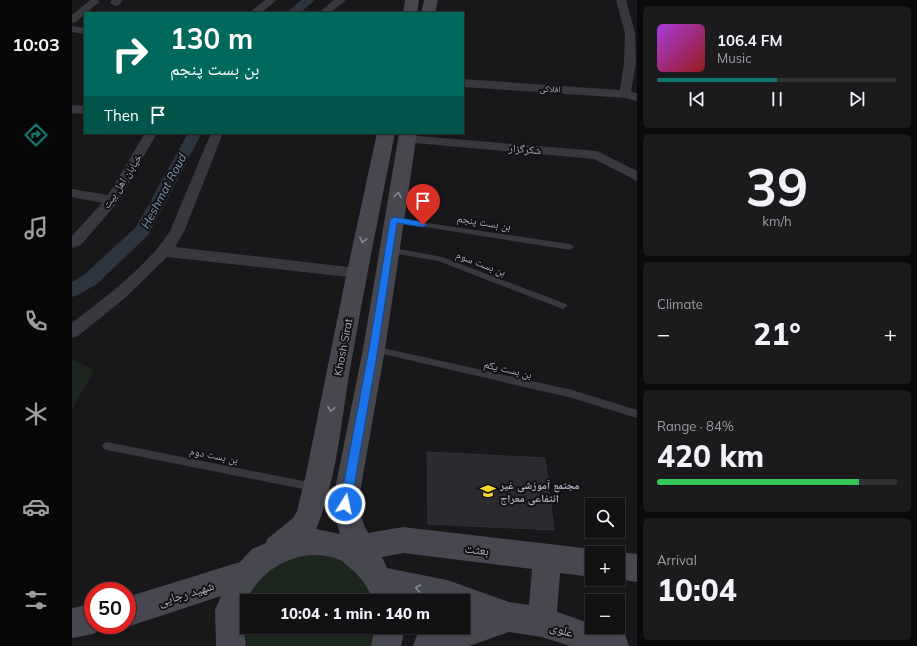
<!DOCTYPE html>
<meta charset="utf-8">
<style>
:root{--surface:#121114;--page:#1b1a1d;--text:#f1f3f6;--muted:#9c9da0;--line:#313134;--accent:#0f766e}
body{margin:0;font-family:Mulish,"Noto Naskh Arabic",sans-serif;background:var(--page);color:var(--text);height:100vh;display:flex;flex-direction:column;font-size:15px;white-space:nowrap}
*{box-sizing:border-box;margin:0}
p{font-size:13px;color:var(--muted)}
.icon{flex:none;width:22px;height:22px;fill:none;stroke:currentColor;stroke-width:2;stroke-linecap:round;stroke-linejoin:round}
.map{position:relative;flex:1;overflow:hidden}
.sheet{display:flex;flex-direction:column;gap:6px;padding:6px;background:#0a090b;width:280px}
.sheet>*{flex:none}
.top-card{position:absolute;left:12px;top:12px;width:380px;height:122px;border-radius:0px;box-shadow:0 1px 3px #0004,0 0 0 1px var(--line);background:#00695c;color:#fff;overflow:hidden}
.buttons{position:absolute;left:513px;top:498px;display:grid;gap:8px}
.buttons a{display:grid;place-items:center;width:40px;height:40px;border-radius:0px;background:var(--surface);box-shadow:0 1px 3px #0004,0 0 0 1px var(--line);font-size:20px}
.speed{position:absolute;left:12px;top:582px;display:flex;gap:8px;font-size:20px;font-weight:700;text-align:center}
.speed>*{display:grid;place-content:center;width:52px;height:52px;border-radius:50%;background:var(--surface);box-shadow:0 1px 3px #0004,0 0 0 1px var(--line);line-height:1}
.speed .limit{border:6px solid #d22;background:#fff;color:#111}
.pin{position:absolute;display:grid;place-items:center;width:34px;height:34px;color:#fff;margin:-41px -17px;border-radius:50% 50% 50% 0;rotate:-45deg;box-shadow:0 0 4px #0007}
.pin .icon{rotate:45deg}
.me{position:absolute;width:44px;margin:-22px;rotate:10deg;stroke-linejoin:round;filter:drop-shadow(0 0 3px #0008)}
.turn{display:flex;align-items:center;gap:14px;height:84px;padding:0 20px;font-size:18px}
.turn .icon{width:52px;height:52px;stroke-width:2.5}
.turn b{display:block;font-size:28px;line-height:34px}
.then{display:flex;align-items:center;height:38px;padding:0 20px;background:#0003;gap:8px;font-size:15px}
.big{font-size:30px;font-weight:800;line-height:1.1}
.sheet .card{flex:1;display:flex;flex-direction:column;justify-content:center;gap:6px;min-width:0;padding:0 14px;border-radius:6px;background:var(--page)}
.sheet .dial{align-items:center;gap:0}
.dial b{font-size:52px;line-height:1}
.song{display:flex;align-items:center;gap:12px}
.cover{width:48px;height:48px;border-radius:6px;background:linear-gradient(135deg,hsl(280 70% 55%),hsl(0 70% 35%))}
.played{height:4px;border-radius:2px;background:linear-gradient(90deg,var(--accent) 50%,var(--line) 50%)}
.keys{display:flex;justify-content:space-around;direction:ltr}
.heat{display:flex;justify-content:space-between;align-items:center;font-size:22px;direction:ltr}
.charge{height:6px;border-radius:3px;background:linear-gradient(90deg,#34c759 84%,var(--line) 0)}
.trip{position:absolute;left:168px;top:594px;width:230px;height:40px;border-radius:0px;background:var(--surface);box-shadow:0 1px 3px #0004,0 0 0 1px var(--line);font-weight:800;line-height:40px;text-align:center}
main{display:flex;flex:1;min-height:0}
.dock{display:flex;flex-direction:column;width:72px;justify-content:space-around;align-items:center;background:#070708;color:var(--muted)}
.dock .icon{width:28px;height:28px}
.dock .selected{color:var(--accent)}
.dock b{font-size:18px;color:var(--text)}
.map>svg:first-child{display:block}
.green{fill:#1d251f}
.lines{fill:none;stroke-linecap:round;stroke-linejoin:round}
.canal{fill:#2c343f;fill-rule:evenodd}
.building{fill:#2b2a2e;stroke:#323136}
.lane{fill:#38383f;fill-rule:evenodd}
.street{fill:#38383f;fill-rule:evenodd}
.secondary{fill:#46474f;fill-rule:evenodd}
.oneway{stroke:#868995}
.route{fill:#1a73e8;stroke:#114b97}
.labels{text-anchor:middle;stroke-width:4;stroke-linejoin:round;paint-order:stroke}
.far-street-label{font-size:9px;fill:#a9acba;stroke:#131215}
.street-label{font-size:11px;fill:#a9acba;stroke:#131215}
.poi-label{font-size:11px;font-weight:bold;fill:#a9acba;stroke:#131215;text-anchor:start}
.water-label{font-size:12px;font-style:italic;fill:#7e94b7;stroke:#131215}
.near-street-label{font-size:13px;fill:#a9acba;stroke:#131215}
</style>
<main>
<nav class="dock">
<b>10:03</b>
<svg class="icon selected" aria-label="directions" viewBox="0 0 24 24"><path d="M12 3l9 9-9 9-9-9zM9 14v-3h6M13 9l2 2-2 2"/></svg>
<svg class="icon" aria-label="music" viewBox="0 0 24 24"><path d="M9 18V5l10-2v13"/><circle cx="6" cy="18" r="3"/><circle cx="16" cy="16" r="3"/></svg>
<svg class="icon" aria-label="phone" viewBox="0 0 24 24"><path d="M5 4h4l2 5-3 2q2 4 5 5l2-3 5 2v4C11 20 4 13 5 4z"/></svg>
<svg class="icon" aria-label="climate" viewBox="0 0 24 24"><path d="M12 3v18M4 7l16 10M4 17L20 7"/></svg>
<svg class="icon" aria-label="car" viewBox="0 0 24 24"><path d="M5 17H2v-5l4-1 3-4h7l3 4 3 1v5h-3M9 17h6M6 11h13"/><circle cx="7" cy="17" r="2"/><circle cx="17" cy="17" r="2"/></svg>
<svg class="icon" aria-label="filters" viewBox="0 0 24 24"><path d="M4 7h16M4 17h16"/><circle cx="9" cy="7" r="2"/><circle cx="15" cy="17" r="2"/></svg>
</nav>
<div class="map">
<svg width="565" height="646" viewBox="0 0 565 646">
<rect width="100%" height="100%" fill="#18171a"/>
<!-- green -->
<g class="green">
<polygon points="0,359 22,370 0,410"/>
<polygon points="239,551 277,562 291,576 303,601 175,601 175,627 304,627 303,637 298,646 175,646 171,623 174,600 185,580 200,565"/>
</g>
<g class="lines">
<!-- canal -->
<g class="canal">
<polygon points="229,0 243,0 228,13 214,13"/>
<polygon points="116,133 130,133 76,235 25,284 6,295 0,297 0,282 13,274 64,227"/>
</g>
</g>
<!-- building -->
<polygon class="building" points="355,452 473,458 482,530 356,524"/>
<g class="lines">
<!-- lane -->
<g class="lane">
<polygon points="319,218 322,218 498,244 502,247 498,250 322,222 318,220"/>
<polygon points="317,247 370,257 494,304 495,306 491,309 488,308 366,261 314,252 313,250 314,248"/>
<polygon points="302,346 500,390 565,410 565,418 500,398 302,352 299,351 298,349 299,347"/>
<polygon points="35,442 241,483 244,484 246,487 244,490 241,491 35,450 32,449 30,446 32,443"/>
</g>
<!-- street -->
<g class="street">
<polygon points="18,0 26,0 27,2 4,22 0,23 0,15"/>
<polygon points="40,0 51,0 47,5 43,6 38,3"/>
<polygon points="193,0 205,0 189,13 177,13"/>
<polygon points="262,0 274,0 258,13 246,13"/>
<polygon points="544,0 554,0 563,33 564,63 559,92 565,93 565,101 553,98 391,87 391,79 548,90 552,63 553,33"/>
<polygon points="0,26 13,28 13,34 0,32"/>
<polygon points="0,105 13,106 13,114 0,113"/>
<polygon points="73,133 85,133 45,203 9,245 0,248 0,236 30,203 0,197 0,189 36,195"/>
<path d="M139 133H151L112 232 103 247 285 268 290 269 293 273 290 277 285 278 95 257 53 298 6 336 0 338V323C32 298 76 266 98 231Z"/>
<polygon points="335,135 525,151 565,171 565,181 522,159 331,142 329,139 331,136"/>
</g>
<!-- secondary -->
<g class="secondary">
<polygon points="333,0 347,0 345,13 331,13"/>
<polygon points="352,0 366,0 363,13 349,13"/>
<path d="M305 133H323C307 213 291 294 277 375 269 424 264 483 244 529L268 534 260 504 291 349 327 133H345L313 349 286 504 292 525 296 533 331 527 520 549 529 553H520V577L488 573 485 612 520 624V627H530L553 635 557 646H498L470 637 437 632 397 646H341L345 635 367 627H391V619L397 617 391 614V601H339L331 599V601H302C294 585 291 579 277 567 274 565 271 561 268 560 229 543 181 571 172 609 170 620 173 635 174 646H144L143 610 149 596 55 627 51 625H55V597L168 562 180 549 194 543 195 539 221 518 225 511 234 474 273 281ZM331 553 460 569 457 605 437 602 375 580 315 568 310 557Z"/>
<polygon points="546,552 565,554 565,582 544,579 546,579 546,553 544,553"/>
<polygon points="21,604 21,625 33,625 31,629 21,634 0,638 0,608"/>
<polygon points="303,627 333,627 329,646 299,646"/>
</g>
</g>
<!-- one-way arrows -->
<defs><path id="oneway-chevron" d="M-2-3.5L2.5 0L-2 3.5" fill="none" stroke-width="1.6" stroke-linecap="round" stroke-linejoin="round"/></defs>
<g class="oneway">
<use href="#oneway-chevron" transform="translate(326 195) rotate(-81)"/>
<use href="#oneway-chevron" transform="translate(291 240) rotate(102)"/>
<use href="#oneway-chevron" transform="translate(259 409) rotate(100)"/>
<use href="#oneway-chevron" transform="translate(346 588) rotate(-168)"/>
</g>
<!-- route -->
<polygon class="route" points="322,217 351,222 355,225 351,227 325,223 306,349 279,504 277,507 273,509 270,507 268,504 297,349 318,220"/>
<!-- icons -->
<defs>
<g id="school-bare" transform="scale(1.2)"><path d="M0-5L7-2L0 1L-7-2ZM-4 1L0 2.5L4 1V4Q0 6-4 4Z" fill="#fcd62d" stroke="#131215" stroke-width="2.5" paint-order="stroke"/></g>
</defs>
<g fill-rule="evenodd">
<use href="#school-bare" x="416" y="491"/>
</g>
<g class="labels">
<!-- far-street labels -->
<g class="far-street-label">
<text transform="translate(478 89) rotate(4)" y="3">افلاکی</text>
</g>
<!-- street labels -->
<g class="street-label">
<text transform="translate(453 149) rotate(5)" y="4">شکرگزار</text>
<text transform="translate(50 181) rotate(-57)" y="4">خیابان اهل بیت</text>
<text transform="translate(412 222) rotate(9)" y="4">بن بست پنجم</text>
<text transform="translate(409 263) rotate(21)" y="4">بن بست سوم</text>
<text transform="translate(271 347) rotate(-79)" y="4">Khosh Sirat</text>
<text transform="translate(436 369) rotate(13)" y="4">بن بست یکم</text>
<text transform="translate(142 455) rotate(11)" y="4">بن بست دوم</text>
</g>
<!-- poi labels -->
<g class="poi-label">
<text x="428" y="489">مجتمع آموزشی غیر<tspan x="428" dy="13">انتفاعی معراج</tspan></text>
</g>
<!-- water labels -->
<g class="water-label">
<text transform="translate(92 191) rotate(-62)" y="4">Heshmat Roud</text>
</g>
<!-- near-street labels -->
<g class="near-street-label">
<text transform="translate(405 549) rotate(7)" y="5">بعثت</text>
<text transform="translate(114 593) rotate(-17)" y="5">شهید رجایی</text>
<text transform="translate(490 629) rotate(18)" y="5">علوی</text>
</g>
</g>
</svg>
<div class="buttons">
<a><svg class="icon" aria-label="search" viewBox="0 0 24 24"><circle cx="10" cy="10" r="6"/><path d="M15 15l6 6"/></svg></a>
<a>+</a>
<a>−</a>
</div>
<div class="speed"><div class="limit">50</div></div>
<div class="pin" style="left:351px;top:225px;background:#d93025"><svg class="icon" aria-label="arrive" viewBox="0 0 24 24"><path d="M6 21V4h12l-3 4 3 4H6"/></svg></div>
<svg class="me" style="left:273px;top:504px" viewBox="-20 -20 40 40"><circle r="17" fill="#1a73e8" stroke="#fff" stroke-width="3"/><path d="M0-11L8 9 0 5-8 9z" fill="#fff"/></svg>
<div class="trip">10:04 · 1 min · 140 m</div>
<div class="top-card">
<div class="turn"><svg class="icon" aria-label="right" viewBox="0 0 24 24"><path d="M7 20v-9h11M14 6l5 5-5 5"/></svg><div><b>130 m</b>بن بست پنجم</div></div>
<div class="then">Then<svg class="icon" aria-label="arrive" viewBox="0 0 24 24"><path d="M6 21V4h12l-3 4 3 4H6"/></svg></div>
</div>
</div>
<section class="sheet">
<div class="card">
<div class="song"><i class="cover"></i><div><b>106.4 FM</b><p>Music</p></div></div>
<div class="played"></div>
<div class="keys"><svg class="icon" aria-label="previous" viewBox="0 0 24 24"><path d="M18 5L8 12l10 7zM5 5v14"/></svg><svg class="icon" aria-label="pause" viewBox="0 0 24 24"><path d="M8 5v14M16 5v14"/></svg><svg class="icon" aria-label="next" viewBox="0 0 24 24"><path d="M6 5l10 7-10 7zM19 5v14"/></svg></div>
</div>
<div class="card dial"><b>39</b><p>km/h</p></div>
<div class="card"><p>Climate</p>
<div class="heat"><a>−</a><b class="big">21°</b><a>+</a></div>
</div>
<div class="card"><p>Range · 84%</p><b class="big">420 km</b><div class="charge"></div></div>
<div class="card"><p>Arrival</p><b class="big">10:04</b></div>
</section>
</main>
